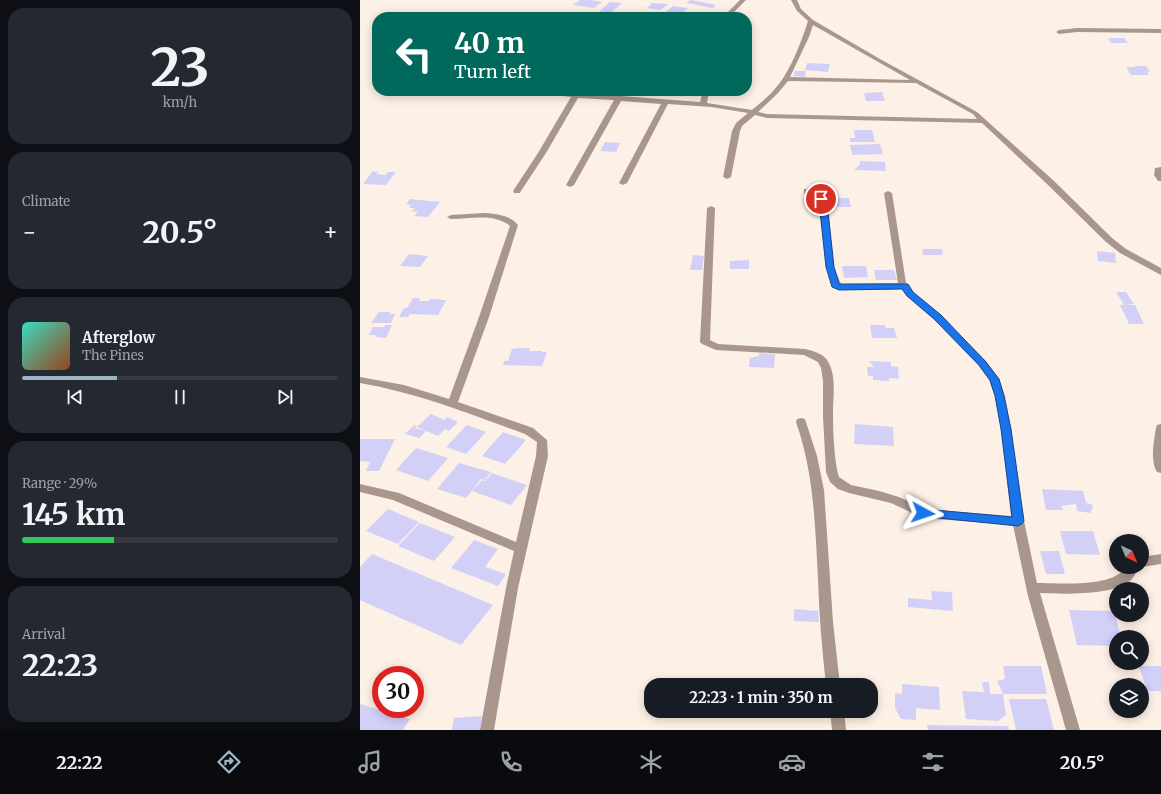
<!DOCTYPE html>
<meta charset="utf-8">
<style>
:root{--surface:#171b24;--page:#242831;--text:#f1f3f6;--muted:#9ea1a6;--line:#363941;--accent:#9cb5c4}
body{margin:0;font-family:Merriweather,serif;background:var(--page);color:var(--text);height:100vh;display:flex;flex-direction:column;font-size:15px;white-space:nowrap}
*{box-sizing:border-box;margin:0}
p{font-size:13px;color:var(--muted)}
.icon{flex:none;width:22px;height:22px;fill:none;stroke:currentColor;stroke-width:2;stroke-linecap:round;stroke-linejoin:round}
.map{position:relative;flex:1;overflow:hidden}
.sheet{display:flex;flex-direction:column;gap:8px;padding:8px;background:#0d0f14;width:360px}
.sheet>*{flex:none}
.banner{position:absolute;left:12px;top:12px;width:380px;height:84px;border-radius:16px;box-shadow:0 2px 10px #0003;background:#00695c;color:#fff;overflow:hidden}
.needle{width:26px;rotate:136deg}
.buttons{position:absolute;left:749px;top:534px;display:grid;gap:8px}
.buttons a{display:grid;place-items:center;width:40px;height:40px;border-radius:50%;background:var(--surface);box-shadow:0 2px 10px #0003;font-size:20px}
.speed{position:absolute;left:12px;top:666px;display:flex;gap:8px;font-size:20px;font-weight:700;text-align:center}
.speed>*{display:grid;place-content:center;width:52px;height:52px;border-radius:50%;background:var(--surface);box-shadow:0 2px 10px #0003;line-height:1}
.speed .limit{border:6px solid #d22;background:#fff;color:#111}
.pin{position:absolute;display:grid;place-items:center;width:34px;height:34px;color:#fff;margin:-17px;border:2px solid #fff;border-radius:50%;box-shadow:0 1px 4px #0007}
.me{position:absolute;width:44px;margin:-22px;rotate:95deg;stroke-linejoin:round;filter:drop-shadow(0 0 3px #0008)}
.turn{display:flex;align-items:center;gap:14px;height:84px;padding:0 16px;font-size:18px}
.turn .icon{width:52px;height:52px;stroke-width:2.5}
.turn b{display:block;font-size:28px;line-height:34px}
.big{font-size:30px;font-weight:700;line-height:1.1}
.sheet .card{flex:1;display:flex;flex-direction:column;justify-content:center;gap:6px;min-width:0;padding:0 14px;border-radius:16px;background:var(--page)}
.sheet .dial{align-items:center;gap:0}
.dial b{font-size:52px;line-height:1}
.song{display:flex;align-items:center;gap:12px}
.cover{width:48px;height:48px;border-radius:6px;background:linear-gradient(135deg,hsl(170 70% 55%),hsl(20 70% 35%))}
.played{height:4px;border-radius:2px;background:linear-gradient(90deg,var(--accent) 30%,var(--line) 30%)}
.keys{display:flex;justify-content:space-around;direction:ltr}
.heat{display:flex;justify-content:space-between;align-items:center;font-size:22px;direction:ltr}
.charge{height:6px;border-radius:3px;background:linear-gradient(90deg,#34c759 29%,var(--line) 0)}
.trip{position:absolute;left:284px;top:678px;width:234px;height:40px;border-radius:16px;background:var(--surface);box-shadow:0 2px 10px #0003;font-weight:700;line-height:40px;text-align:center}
.tabs{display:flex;height:64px;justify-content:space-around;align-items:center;background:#090b0e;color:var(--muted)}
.tabs .icon{width:28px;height:28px}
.tabs .active{color:var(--accent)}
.tabs b{font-size:18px;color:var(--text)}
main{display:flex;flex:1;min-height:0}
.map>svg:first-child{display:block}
.building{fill:#d3d0f8}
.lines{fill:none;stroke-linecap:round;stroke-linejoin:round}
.minor{fill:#a9978e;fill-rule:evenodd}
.route{fill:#1a73e8;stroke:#114b97}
</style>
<main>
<section class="sheet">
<div class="card dial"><b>23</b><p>km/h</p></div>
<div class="card"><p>Climate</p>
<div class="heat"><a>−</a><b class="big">20.5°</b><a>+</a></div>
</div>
<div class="card">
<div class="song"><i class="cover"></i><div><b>Afterglow</b><p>The Pines</p></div></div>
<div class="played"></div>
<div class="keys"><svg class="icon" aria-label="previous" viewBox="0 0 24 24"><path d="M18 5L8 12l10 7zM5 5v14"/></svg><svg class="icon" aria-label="pause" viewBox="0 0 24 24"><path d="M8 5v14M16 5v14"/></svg><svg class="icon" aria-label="next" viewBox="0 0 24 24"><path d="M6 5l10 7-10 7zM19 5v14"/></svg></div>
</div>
<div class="card"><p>Range · 29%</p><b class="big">145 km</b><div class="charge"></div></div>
<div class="card"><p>Arrival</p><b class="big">22:23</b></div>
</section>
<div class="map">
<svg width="801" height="730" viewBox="0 0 801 730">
<rect width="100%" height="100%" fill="#fdf0e6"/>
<!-- building -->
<g class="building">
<polygon points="220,0 230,0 242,2 234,8 213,5"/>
<polygon points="330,0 342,2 356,5 353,8 326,3"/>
<polygon points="250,2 262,3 246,17 233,17"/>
<polygon points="292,3 309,4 300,10 287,8"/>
<polygon points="313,6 328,8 321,14 306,12"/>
<polygon points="304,13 315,14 328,15 326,17 321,17 302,15"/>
<polygon points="748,38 764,38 768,43 751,43"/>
<polygon points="447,63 470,64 468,72 445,70"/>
<polygon points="775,66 786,66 790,72 787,72 789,75 771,75 766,67 776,67"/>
<polygon points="435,71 446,71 445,77 433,76"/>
<polygon points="522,92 525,101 506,101 504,93"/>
<polygon points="494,130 512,130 515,142 490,142 490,138 495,138"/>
<polygon points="245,142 260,143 256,152 240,151"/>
<polygon points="520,144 523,154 492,155 490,145"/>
<polygon points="500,161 525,162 526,171 495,170 495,169 500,164"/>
<polygon points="13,171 18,172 16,174 26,175 28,172 36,172 26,185 3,184"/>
<polygon points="473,198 489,198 491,207 474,207"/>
<polygon points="50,199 80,202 68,217 54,216 58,212 52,211 55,208 49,208 51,205 46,204"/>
<polygon points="562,249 582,249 583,255 563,255"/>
<polygon points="737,251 755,253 756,263 738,261"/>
<polygon points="49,254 68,256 60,267 40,266"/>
<polygon points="333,255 344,256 342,270 330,270"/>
<polygon points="389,260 389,269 370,269 370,261"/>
<polygon points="482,266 506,266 508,277 484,278"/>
<polygon points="514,270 534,270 537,280 516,280"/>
<polygon points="756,292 766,292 774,304 764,305"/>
<polygon points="53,298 60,298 59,301 69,301 70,299 86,300 78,315 50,314 48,317 39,317 44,308 47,308"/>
<polygon points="760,305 775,305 784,324 769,324"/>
<polygon points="19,312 30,312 30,314 35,314 31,323 11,323"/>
<polygon points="25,325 32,325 26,338 15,337 16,335 9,335 13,327 24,327"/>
<polygon points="510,325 525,325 526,328 534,328 537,338 512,338"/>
<polygon points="161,348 170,348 169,351 182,351 182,352 187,352 182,366 143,365 144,361 148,361 152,349"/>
<polygon points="399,353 415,354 414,368 389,367 390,358 399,356"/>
<polygon points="509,361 531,362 531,366 538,367 539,379 529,378 529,381 513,380 513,376 508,376 507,367 514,367"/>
<polygon points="71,414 85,420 87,417 98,422 89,431 85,429 78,436 57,427"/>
<polygon points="495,424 533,427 534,446 494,444"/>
<polygon points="54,425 57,426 55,428 66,431 59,438 45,434"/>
<polygon points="107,425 126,432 106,454 86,447"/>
<polygon points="143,432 166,440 145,464 122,456"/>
<polygon points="0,439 35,439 19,471 6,471 10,462 0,461"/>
<polygon points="56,448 88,458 68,481 36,470"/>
<polygon points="99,463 131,472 125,480 121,479 106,498 77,489"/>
<polygon points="132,473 167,485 151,505 112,491 122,480 125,481"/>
<polygon points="682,489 723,491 726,503 733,505 731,513 717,511 716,504 701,506 703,510 686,510"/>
<polygon points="28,509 59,522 38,544 6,531"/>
<polygon points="60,523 95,537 74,561 38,546"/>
<polygon points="700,531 733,531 740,555 706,554"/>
<polygon points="114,540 138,549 125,567 146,574 138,586 91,568"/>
<polygon points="680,551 699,551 705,574 686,574"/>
<polygon points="12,554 133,605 101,645 0,600 0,567"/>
<polygon points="571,591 592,592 593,611 548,607 548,598 572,600"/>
<polygon points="434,609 458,611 459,622 434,621"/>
<polygon points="709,610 754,611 761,637 756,637 756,646 717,645"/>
<polygon points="643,666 681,666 687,694 643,694 637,681 645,679"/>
<polygon points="779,666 801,666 801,691 787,691"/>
<polygon points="622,682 629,682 630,694 643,694 646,715 638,721 606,719 602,691 624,692"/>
<polygon points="542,684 579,687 580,710 556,708 556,720 541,719 535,708 535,693 542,694"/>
<polygon points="649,699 686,699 694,730 656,730"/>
<polygon points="0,704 50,719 43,730 0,730"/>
<polygon points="122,716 120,730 92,730 94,718"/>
<polygon points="567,725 648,726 649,730 568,730"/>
</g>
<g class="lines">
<!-- minor -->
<g class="minor">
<polygon points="380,0 386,0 369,17 363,17"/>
<path d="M431 0H437L441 9 453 20 520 59 617 112 693 180 752 238 766 249 801 268V275L760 253 746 242 687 184 622 123 407 118 395 115 382 126 380 131 371 177 367 179 363 177 372 131 376 123 388 113 351 107 308 104 267 183 263 185 259 183 301 104 261 101 214 185 210 187 206 185 254 100 218 98 186 153 161 191 160 193H154L153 191 178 153 211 97 194 95V91L340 102 343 91H349L347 103 392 110C399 104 407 98 413 91 429 75 441 43 448 21L437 11ZM453 25 550 80 430 77 449 37ZM428 81 556 83 613 114 617 119 407 114 398 112 418 93Z"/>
<polygon points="717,28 801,29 801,33 717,32 699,34 696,32 699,30"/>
<polygon points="801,167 801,181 798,181 794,175 795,168"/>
<path d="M444 189C453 188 462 195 467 202L474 267 481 284 538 283 524 193 528 191 532 193 546 283 553 292 580 315 626 361 639 379 645 396 651 429 664 521 677 583C700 583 753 588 766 567H779C777 571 774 577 771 580 755 596 702 594 680 593L720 730H706L668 596 653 525 563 518 531 503 489 493 478 489 470 482 466 472 463 417V381L461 368 458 362 444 355 356 350 342 344 340 342 347 208 351 206 355 208 350 340 358 344 445 349C453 351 462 353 467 360 477 375 473 395 473 412 473 430 474 460 479 477L491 485 519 491 539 497 565 509 651 516 641 429 635 396 629 380 618 365 574 319 547 296 542 289 479 290 472 287 466 267 459 203 454 198 444 193Z"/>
<path d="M124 213C137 214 150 215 158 225L129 317 98 402 173 428 187 440 188 456 158 588 134 730H120L146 588 154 551 33 500 0 492V484L39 493 156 542 176 456 177 442 165 434C110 414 58 393 0 383V377L44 385 89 399 119 317 150 226C134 213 110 219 91 219L87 217 91 215Z"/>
<path d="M441 418 445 419 457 456 464 490 473 622 480 685H466C462 650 459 614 458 578 455 525 454 473 436 422L437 419Z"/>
<path d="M801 424V473L797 472C790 460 794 441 796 428L797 425Z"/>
<polygon points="801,554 801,564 782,567 782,557"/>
<polygon points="470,711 484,711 486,730 472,730"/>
</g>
</g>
<!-- route -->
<polygon class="route" points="459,197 464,197 467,202 474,267 479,284 548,284 553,292 581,315 625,361 639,379 644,396 651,429 664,521 662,524 658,526 559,516 558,513 559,510 563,509 652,517 641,429 635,396 630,380 619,365 574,319 547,296 542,289 479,290 472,287 466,267 459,202 458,199"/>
</svg>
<div class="buttons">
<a><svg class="needle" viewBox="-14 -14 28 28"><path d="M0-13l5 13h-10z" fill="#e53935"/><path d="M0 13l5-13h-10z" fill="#9ea1a6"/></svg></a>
<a><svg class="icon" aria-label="sound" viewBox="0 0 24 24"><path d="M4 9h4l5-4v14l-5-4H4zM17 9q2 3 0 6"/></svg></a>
<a><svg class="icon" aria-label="search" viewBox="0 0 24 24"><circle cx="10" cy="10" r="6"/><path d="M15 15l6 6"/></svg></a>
<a><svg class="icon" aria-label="layers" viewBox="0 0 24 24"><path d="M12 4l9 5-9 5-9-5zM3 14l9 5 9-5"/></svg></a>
</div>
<div class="speed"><div class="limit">30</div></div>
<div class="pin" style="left:461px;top:199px;background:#d93025"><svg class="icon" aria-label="arrive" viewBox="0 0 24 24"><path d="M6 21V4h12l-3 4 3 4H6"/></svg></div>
<svg class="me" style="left:563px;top:513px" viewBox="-20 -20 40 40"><path d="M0-17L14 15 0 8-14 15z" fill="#1a73e8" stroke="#fff" stroke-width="4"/></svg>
<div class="trip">22:23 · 1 min · 350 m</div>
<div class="banner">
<div class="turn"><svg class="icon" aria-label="left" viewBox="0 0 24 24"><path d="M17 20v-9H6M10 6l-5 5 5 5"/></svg><div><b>40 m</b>Turn left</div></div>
</div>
</div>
</main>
<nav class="tabs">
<b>22:22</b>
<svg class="icon active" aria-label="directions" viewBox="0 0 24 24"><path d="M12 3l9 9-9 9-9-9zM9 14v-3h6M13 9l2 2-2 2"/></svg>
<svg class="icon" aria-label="music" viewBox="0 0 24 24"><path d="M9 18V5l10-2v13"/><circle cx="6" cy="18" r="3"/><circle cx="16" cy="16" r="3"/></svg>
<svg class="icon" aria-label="phone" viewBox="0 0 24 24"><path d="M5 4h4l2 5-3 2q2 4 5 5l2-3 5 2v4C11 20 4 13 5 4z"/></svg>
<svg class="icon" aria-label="climate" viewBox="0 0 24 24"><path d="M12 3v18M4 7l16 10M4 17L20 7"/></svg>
<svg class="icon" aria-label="car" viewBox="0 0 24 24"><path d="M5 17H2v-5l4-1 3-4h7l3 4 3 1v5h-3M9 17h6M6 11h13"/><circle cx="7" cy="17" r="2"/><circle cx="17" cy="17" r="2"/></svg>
<svg class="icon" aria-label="filters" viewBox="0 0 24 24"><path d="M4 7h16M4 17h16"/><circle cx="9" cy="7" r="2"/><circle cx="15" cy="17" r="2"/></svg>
<b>20.5°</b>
</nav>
